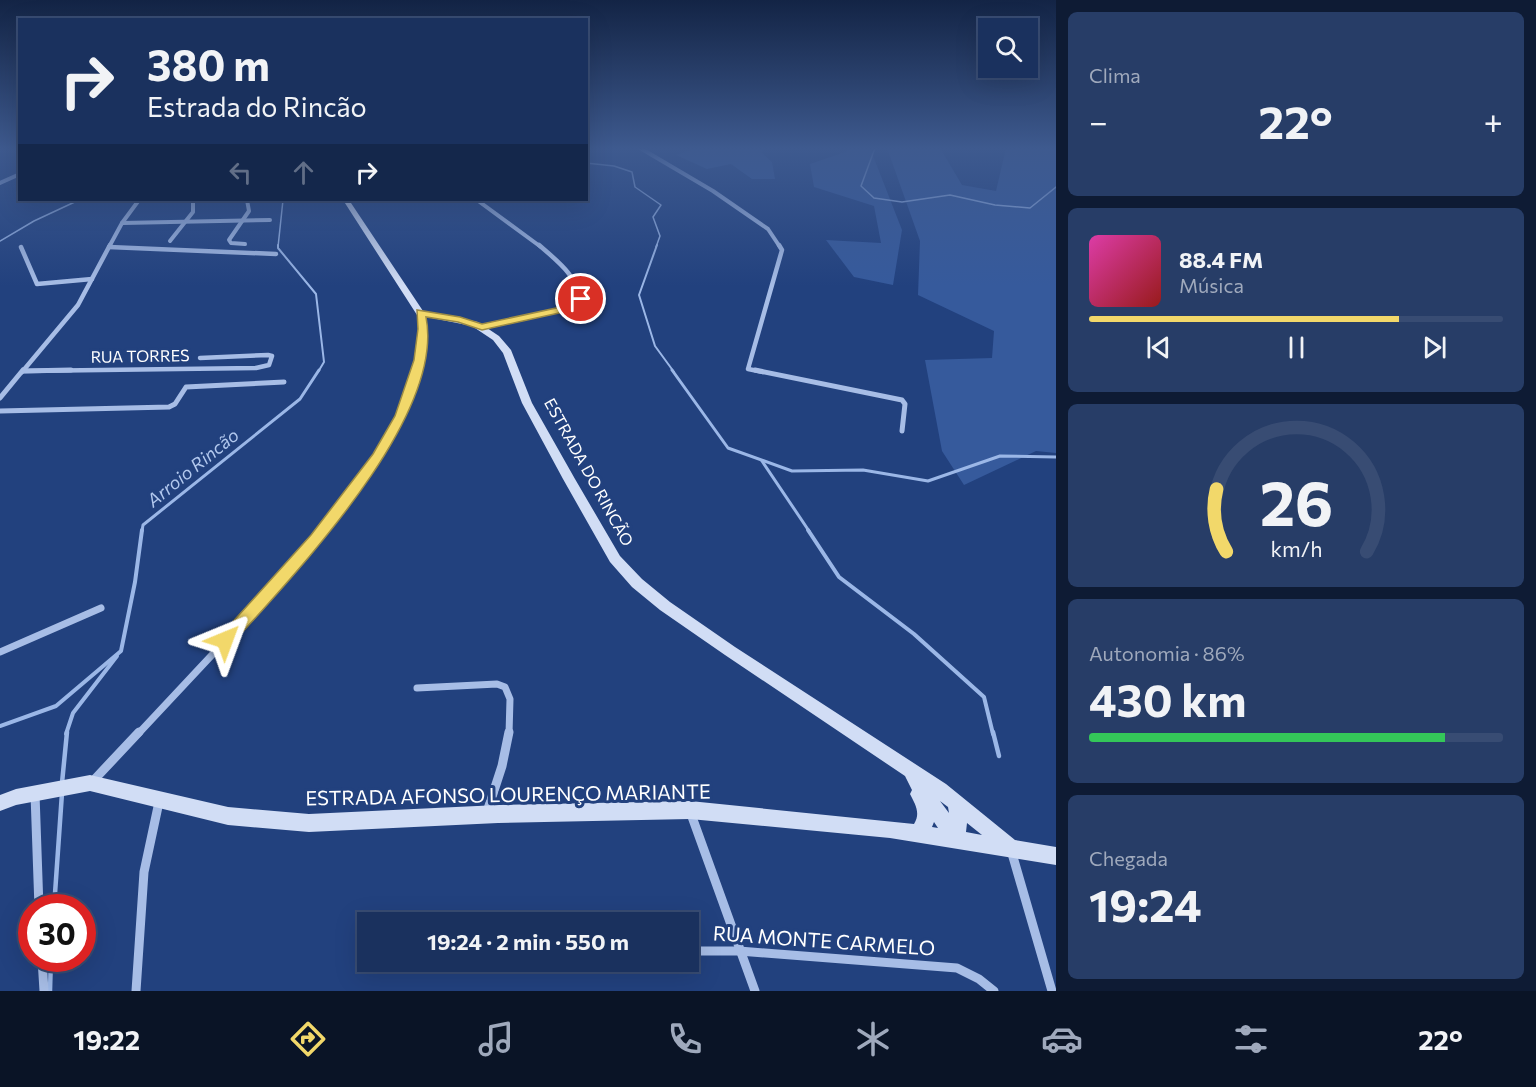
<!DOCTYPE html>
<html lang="pt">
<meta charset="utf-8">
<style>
:root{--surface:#1a315e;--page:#273d67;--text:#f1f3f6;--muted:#9fa9bc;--line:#384c73;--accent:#f2d86a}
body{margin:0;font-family:Commissioner,sans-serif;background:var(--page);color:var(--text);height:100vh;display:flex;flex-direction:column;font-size:22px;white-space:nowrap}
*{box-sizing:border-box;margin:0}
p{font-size:20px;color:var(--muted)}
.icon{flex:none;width:33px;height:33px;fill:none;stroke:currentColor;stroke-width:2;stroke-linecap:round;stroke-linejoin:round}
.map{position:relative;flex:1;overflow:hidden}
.sheet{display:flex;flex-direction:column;gap:12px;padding:12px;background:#0e1b34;width:480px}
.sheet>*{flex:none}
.guide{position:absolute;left:18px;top:18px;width:570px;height:183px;border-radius:0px;box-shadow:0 6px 24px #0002,0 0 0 2px var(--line);background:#1a315e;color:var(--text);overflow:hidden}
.controls{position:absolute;left:978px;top:18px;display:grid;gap:12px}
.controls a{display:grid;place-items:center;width:60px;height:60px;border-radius:0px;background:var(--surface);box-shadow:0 6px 24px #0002,0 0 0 2px var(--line);font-size:30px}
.speed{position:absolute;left:18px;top:894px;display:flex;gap:12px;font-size:30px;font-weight:700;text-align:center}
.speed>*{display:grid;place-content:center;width:78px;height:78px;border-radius:50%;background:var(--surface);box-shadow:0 6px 24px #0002,0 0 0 2px var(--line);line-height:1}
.speed .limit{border:9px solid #d22;background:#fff;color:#111}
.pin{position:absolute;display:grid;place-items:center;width:51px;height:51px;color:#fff;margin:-26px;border:3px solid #fff;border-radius:50%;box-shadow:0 2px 6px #0007}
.me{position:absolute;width:66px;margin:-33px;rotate:44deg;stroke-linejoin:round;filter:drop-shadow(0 0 4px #0008)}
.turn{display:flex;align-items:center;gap:21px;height:126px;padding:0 30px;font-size:27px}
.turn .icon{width:78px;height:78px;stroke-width:2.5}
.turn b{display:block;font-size:42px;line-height:51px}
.lanes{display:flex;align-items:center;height:57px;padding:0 30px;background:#0003;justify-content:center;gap:30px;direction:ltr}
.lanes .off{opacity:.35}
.big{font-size:45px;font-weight:700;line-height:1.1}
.sheet .tile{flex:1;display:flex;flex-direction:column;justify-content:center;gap:9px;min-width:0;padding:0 21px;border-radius:9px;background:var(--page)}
.sheet .dial{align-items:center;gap:0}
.dial svg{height:156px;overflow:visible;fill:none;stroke:var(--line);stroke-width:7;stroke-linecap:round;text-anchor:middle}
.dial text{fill:var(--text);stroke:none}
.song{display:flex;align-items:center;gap:18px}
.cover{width:72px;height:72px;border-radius:9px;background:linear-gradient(135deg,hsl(320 70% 55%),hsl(0 70% 35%))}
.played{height:6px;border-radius:3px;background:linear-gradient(90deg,var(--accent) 75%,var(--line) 75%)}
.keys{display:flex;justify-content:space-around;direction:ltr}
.heat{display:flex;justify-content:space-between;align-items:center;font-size:33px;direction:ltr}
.charge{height:9px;border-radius:4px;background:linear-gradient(90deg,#34c759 86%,var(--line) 0)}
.trip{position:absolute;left:357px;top:912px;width:342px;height:60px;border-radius:0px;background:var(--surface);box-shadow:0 6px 24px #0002,0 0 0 2px var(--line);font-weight:700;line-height:60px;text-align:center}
.menu{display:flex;height:96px;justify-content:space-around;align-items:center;background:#0a1426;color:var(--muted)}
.menu .icon{width:42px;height:42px}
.menu .active{color:var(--accent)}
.menu b{font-size:27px;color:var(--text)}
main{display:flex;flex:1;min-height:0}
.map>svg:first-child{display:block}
.green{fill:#365a9c}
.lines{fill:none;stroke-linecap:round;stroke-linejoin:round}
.stream-far4{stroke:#9bb7e7;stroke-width:1.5}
.stream-far3{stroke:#9bb7e7;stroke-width:2}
.stream-far2{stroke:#9bb7e7;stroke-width:3}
.stream-far1{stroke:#9bb7e7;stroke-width:4}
.stream{stroke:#9bb7e7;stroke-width:4.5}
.street-far4{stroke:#a7bde6;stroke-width:4}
.street-far3{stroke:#a7bde6;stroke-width:4.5}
.street-far2{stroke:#a7bde6;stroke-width:5}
.street-far1{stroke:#a7bde6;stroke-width:7}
.street{stroke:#a7bde6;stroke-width:9}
.secondary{fill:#d1ddf5;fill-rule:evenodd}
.route{fill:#f2d86a;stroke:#9d8c45;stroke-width:1.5}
.labels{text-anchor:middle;stroke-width:6;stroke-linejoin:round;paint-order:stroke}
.street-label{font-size:16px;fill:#fff;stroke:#22417e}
.water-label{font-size:18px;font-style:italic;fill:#b2c8ee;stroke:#22417e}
.near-street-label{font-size:20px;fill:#fff;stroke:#22417e}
</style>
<main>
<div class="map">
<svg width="1056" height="991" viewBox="0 0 1056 991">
<rect width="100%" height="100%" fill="#22417e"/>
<!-- green -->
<g class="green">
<polygon points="696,148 769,148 761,152 772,162 775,179 752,179 731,164 707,169 676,155"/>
<polygon points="838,148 870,148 902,230 893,285 854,277 826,240 881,243 874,206 814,187 810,164 848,151"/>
<polygon points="887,148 940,148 962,185 996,191 1006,148 1056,148 1056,453 1036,451 964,485 942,451 925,360 992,358 994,331 918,295 920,241"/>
</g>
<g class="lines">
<!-- stream-far4 -->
<g class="stream-far4">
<polyline points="875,148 861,186 874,198 902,202 950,195 995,205 1030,208 1056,187"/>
<polyline points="586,163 614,166 632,172 635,187 661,205 653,217 660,236 656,247"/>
<polyline points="0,241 34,221 79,200"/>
<polyline points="278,247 283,200"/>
</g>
<!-- stream-far3 -->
<g class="stream-far3">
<polyline points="278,245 278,248 316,294 324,362 318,372"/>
<polyline points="657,245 639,295 655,346 674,372"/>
</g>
<!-- stream-far2 -->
<g class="stream-far2">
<polyline points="672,370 728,448 792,471 863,470 928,481 1000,456 1056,457"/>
<polyline points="762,461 809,531"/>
<polyline points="142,531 143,525 300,399 319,370"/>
</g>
<!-- stream-far1 -->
<g class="stream-far1">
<polyline points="808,530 839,577 914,634 984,697 993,734"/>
<polyline points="0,726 56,706 121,651 135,582 142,530"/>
<polyline points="66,734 73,713 117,656"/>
</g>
<!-- stream -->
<g class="stream">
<polyline points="993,732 999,756"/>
<polyline points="62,783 67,732"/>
<polyline points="54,908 62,793"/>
<polyline points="50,991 51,958"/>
</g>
<!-- street-far4 -->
<g class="street-far4">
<polyline points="640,148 713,191 768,229 780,247"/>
<polyline points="0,183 20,174"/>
<polyline points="477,200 541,247"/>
<polyline points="122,223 270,220"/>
<polyline points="170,241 193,212 193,200"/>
<polyline points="245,244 231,243 229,240 249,211 247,200"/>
<polyline points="109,247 122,223 139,200"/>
</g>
<!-- street-far3 -->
<g class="street-far3">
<polyline points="21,247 37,284 92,279"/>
<polyline points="109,247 276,254"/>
<path d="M482 327 573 307 579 303C581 278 556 260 539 245"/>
<polyline points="24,371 256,368 269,365 272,356 268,355 200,358"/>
<polyline points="22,372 78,305 110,245"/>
<polyline points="416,372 421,338 420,313"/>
<polyline points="763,372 748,369 782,250 779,245"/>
</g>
<!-- street-far2 -->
<g class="street-far2">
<polyline points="755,370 902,400 905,404 902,431"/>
<polyline points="24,371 71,370"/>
<polyline points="0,398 23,370"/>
<polyline points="0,411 169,407 175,404 186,387 284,382"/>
<path d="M322 531C361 483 402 432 416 370"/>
</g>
<!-- street-far1 -->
<g class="street-far1">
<polyline points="0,652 101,608"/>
<polyline points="417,688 497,684 505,687 510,699 509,734"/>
<polyline points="138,734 240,625 324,530"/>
</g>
<!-- street -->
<g class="street">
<polyline points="93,781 139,732"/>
<polyline points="35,794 39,908"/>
<polyline points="487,812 502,766 509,732"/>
<polyline points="691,814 755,991"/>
<polyline points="1011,850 1052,991"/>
<polyline points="688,951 739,951 957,968 979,979 994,991"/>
<polyline points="42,958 44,991"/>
<polyline points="136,991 144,872 159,802"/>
</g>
<!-- secondary -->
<path class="secondary" d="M343 200H349L423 311 478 322 499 336 511 350 532 403 575 479 620 556 642 579 670 602 735 647 946 784 1015 840 1056 847V865L890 838 690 819 498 823 309 832 228 825 90 791 16 805 0 811V795L16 789 90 775 228 807 309 814 498 805 690 801 914 824C921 813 915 804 910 794L912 790 905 776 725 655 660 610 632 587 610 562 563 479 522 403 503 353 493 340 472 326 417 315ZM940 801 948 807 949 813ZM934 822 938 828 932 827ZM967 823 982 835 966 832Z"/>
</g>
<!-- sky -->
<linearGradient id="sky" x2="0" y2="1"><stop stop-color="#132445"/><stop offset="0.52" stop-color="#3e5a8f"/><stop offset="1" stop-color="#3e5a8f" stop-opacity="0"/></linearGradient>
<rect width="1056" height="286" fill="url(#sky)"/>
<!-- route -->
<path class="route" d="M581 296 586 299 577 309 482 330 458 322 426 317C446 418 294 574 231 645L225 647 220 645 217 640 220 636 311 535 373 454 395 416 414 360 418 329 417 310 460 317 482 324 570 305Z"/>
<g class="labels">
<!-- street labels -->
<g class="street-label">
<text transform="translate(140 356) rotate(-1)" y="6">RUA TORRES</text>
<text transform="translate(589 472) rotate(61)" y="6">ESTRADA DO RINCÃO</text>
</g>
<!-- water labels -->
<g class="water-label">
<text transform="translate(193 468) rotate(-39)" y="6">Arroio Rincão</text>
</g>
<!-- near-street labels -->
<g class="near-street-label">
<text transform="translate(508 795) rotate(-1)" y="7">ESTRADA AFONSO LOURENÇO MARIANTE</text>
<text transform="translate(824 941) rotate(4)" y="7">RUA MONTE CARMELO</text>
</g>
</g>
</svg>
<div class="controls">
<a><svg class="icon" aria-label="search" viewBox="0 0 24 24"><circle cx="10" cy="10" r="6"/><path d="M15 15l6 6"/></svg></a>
</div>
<div class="speed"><div class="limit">30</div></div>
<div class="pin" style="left:581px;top:299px;background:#d93025"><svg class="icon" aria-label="arrive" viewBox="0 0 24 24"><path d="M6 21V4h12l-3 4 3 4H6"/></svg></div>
<svg class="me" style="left:225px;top:640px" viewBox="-20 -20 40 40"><path d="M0-17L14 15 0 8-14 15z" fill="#f2d86a" stroke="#fff" stroke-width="4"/></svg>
<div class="trip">19:24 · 2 min · 550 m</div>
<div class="guide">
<div class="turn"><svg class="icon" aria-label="right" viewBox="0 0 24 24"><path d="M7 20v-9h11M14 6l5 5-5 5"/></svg><div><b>380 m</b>Estrada do Rincão</div></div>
<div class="lanes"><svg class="icon off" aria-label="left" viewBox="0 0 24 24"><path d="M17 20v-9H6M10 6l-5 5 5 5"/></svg><svg class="icon off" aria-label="ahead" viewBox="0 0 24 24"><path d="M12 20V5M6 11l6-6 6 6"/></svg><svg class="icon" aria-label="right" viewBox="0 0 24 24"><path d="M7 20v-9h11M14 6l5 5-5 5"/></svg></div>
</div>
</div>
<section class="sheet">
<div class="tile"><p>Clima</p>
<div class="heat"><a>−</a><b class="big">22°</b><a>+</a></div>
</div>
<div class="tile">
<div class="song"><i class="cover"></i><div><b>88.4 FM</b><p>Música</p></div></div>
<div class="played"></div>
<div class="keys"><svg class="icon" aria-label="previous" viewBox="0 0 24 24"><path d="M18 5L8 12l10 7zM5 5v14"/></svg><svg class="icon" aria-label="pause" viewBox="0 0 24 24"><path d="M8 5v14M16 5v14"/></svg><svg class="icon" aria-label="next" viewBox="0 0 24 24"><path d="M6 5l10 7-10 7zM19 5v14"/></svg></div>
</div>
<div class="tile dial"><svg viewBox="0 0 100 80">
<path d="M14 69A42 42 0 1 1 86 69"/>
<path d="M14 69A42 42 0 0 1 9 37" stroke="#f2d86a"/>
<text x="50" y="56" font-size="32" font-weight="700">26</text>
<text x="50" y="72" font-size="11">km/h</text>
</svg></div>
<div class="tile"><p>Autonomia · 86%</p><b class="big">430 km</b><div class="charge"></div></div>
<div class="tile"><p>Chegada</p><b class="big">19:24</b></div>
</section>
</main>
<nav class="menu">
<b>19:22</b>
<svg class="icon active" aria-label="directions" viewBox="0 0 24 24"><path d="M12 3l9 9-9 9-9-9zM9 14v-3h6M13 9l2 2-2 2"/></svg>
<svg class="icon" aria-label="music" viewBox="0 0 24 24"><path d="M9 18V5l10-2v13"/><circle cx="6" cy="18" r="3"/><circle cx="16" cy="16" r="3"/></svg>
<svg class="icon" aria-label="phone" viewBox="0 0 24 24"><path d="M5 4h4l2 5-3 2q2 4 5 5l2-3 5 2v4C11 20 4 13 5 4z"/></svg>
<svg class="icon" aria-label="climate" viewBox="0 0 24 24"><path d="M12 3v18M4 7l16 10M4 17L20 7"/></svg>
<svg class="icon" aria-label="car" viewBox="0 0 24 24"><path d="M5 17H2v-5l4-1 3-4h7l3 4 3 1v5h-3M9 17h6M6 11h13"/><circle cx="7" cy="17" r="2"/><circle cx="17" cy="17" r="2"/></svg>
<svg class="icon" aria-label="filters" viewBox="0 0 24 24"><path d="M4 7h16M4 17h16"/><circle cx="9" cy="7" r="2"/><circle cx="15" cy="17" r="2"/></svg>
<b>22°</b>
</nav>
